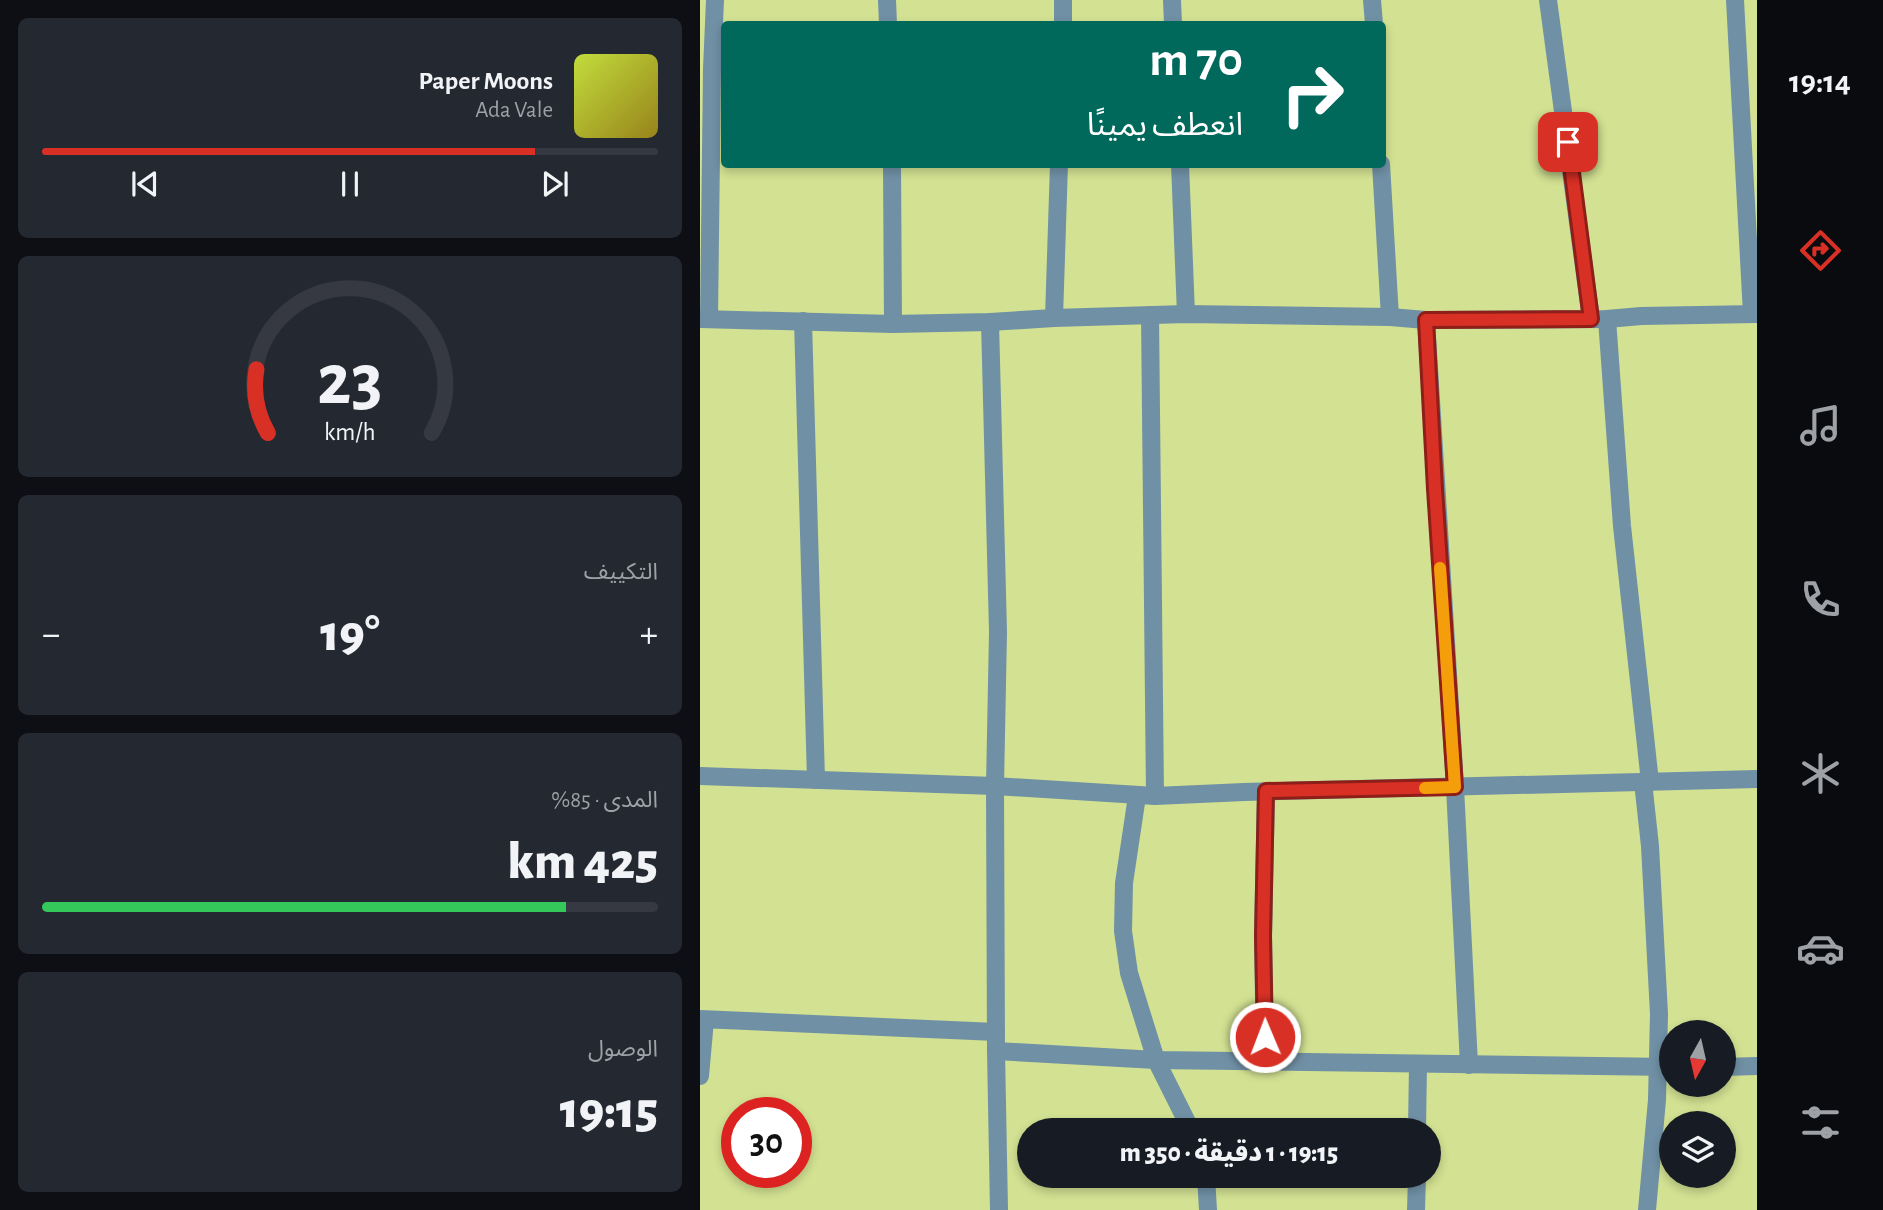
<!DOCTYPE html>
<html lang="ar">
<meta charset="utf-8">
<style>
:root{--surface:#171b24;--page:#242831;--text:#f1f3f6;--muted:#9ea1a6;--line:#363941;--accent:#d93025}
body{margin:0;font-family:"Alegreya Sans","Noto Sans Arabic",sans-serif;background:var(--page);color:var(--text);direction:rtl;height:100vh;display:flex;flex-direction:column;font-size:26px;white-space:nowrap}
*{box-sizing:border-box;margin:0}
p{font-size:23px;color:var(--muted)}
.icon{flex:none;width:38px;height:38px;fill:none;stroke:currentColor;stroke-width:2;stroke-linecap:round;stroke-linejoin:round}
.map{position:relative;flex:1;overflow:hidden;direction:ltr}
.panel{display:flex;flex-direction:column;gap:18px;padding:18px;background:#0d0f14;width:700px}
.panel>*{flex:none}
.top-card{position:absolute;left:21px;top:21px;width:665px;height:147px;border-radius:7px;box-shadow:0 4px 10px #0003;direction:rtl;background:#00695c;color:#fff;overflow:hidden}
.needle{width:46px;rotate:188deg}
.fabs{position:absolute;left:959px;top:1020px;display:grid;gap:14px}
.fabs a{display:grid;place-items:center;width:77px;height:77px;border-radius:50%;background:var(--surface);box-shadow:0 4px 10px #0003;font-size:35px}
.speed{position:absolute;left:21px;top:1097px;display:flex;gap:14px;font-size:35px;font-weight:700;text-align:center}
.speed>*{display:grid;place-content:center;width:91px;height:91px;border-radius:50%;background:var(--surface);box-shadow:0 4px 10px #0003;line-height:1}
.speed .limit{border:10px solid #d22;background:#fff;color:#111}
.pin{position:absolute;display:grid;place-items:center;width:60px;height:60px;color:#fff;margin:-30px;border-radius:14px;box-shadow:0 4px 10px #0006}
.me{position:absolute;width:77px;margin:-38px;rotate:359deg;stroke-linejoin:round;filter:drop-shadow(0 0 5px #0008)}
.turn{display:flex;align-items:center;gap:24px;height:147px;padding:0 28px;font-size:32px}
.turn .icon{width:91px;height:91px;stroke-width:2.5}
.turn b{display:block;font-size:49px;line-height:60px}
.big{font-size:52px;font-weight:800;line-height:1.1}
.panel .tile{flex:1;display:flex;flex-direction:column;justify-content:center;gap:10px;min-width:0;padding:0 24px;border-radius:10px;background:var(--page)}
.panel .dial{align-items:center;gap:0}
.dial svg{height:182px;overflow:visible;fill:none;stroke:var(--line);stroke-width:7;stroke-linecap:round;text-anchor:middle}
.dial text{fill:var(--text);stroke:none}
.song{display:flex;align-items:center;gap:21px}
.cover{width:84px;height:84px;border-radius:10px;background:linear-gradient(135deg,hsl(70 70% 55%),hsl(50 70% 35%))}
.played{height:7px;border-radius:4px;background:linear-gradient(90deg,var(--accent) 80%,var(--line) 80%)}
.keys{display:flex;justify-content:space-around;direction:ltr}
.heat{display:flex;justify-content:space-between;align-items:center;font-size:38px;direction:ltr}
.charge{height:10px;border-radius:5px;background:linear-gradient(90deg,#34c759 85%,var(--line) 0)}
.trip{position:absolute;left:317px;top:1118px;width:424px;height:70px;border-radius:35px;background:var(--surface);box-shadow:0 4px 10px #0003;font-weight:800;line-height:70px;text-align:center;direction:rtl}
main{display:flex;flex:1;min-height:0}
.tabs{display:flex;flex-direction:column;width:126px;justify-content:space-around;align-items:center;background:#090b0e;color:var(--muted)}
.tabs .icon{width:49px;height:49px}
.tabs .active{color:var(--accent)}
.tabs b{font-size:32px;color:var(--text)}
.map>svg:first-child{display:block}
.lines{fill:none;stroke-linecap:round;stroke-linejoin:round}
.minor{stroke:#7090a5;stroke-width:18}
.route-casing{stroke:#8d1f18;stroke-width:18}
.route{stroke:#d93025;stroke-width:12}
.slow{stroke:#f59e0b;stroke-width:12}
</style>
<main>
<nav class="tabs">
<b>19:14</b>
<svg class="icon active" aria-label="directions" viewBox="0 0 24 24"><path d="M12 3l9 9-9 9-9-9zM9 14v-3h6M13 9l2 2-2 2"/></svg>
<svg class="icon" aria-label="music" viewBox="0 0 24 24"><path d="M9 18V5l10-2v13"/><circle cx="6" cy="18" r="3"/><circle cx="16" cy="16" r="3"/></svg>
<svg class="icon" aria-label="phone" viewBox="0 0 24 24"><path d="M5 4h4l2 5-3 2q2 4 5 5l2-3 5 2v4C11 20 4 13 5 4z"/></svg>
<svg class="icon" aria-label="climate" viewBox="0 0 24 24"><path d="M12 3v18M4 7l16 10M4 17L20 7"/></svg>
<svg class="icon" aria-label="car" viewBox="0 0 24 24"><path d="M5 17H2v-5l4-1 3-4h7l3 4 3 1v5h-3M9 17h6M6 11h13"/><circle cx="7" cy="17" r="2"/><circle cx="17" cy="17" r="2"/></svg>
<svg class="icon" aria-label="filters" viewBox="0 0 24 24"><path d="M4 7h16M4 17h16"/><circle cx="9" cy="7" r="2"/><circle cx="15" cy="17" r="2"/></svg>
</nav>
<div class="map">
<svg width="1057" height="1210" viewBox="0 0 1057 1210">
<rect width="100%" height="100%" fill="#d2e192"/>
<g class="lines">
<!-- minor -->
<g class="minor">
<polyline points="187,0 188,24"/>
<polyline points="472,0 473,24"/>
<polyline points="672,0 674,24"/>
<polyline points="848,0 891,319"/>
<polyline points="1035,0 1052,314"/>
<polyline points="363,24 363,0"/>
<polyline points="192,164 193,324"/>
<polyline points="480,164 486,314"/>
<polyline points="681,164 690,317"/>
<polyline points="450,315 455,796"/>
<polyline points="354,318 359,164"/>
<polyline points="0,319 193,324 290,322 354,318 486,314 690,317 726,320 907,319 941,316 1057,314"/>
<polyline points="9,319 12,69 15,0"/>
<polyline points="907,319 922,526 950,782"/>
<polyline points="726,320 755,787 769,1065"/>
<polyline points="103,321 116,780"/>
<polyline points="290,322 298,632 295,786 296,1051 299,1210"/>
<polyline points="0,776 295,786 455,796 544,792 1057,779"/>
<polyline points="943,782 950,846 959,1014 957,1100 947,1210"/>
<polyline points="437,796 424,883 423,931 429,973 456,1060 491,1130"/>
<polyline points="0,1019 296,1032"/>
<polyline points="296,1051 456,1060 971,1067"/>
<polyline points="565,1062 563,936 566,791"/>
<polyline points="1024,1067 1057,1066"/>
<polyline points="0,1076 5,1020"/>
<polyline points="717,1130 718,1064"/>
<polyline points="506,1176 508,1210"/>
<polyline points="716,1210 717,1176"/>
</g>
</g>
<g class="lines">
<!-- route casing -->
<g class="route-casing">
<polyline id="route" points="565,1037 563,936 566,791 755,787 735,489 726,320 891,319 868,142"/>
</g>
<!-- route -->
<use href="#route" class="route"/>
<!-- slow -->
<polyline class="slow" points="725,788 755,787 740,568"/>
</g>
</svg>
<div class="fabs">
<a><svg class="needle" viewBox="-14 -14 28 28"><path d="M0-13l5 13h-10z" fill="#e53935"/><path d="M0 13l5-13h-10z" fill="#9ea1a6"/></svg></a>
<a><svg class="icon" aria-label="layers" viewBox="0 0 24 24"><path d="M12 4l9 5-9 5-9-5zM3 14l9 5 9-5"/></svg></a>
</div>
<div class="speed"><div class="limit">30</div></div>
<div class="pin" style="left:868px;top:142px;background:#d93025"><svg class="icon" aria-label="arrive" viewBox="0 0 24 24"><path d="M6 21V4h12l-3 4 3 4H6"/></svg></div>
<svg class="me" style="left:565px;top:1037px" viewBox="-20 -20 40 40"><circle r="17" fill="#d93025" stroke="#fff" stroke-width="3"/><path d="M0-11L8 9 0 5-8 9z" fill="#fff"/></svg>
<div class="trip">19:15 · 1 دقيقة · 350 m</div>
<div class="top-card">
<div class="turn"><svg class="icon" aria-label="right" viewBox="0 0 24 24"><path d="M7 20v-9h11M14 6l5 5-5 5"/></svg><div><b>70 m</b>انعطف يمينًا</div></div>
</div>
</div>
<section class="panel">
<div class="tile">
<div class="song"><i class="cover"></i><div><b>Paper Moons</b><p>Ada Vale</p></div></div>
<div class="played"></div>
<div class="keys"><svg class="icon" aria-label="previous" viewBox="0 0 24 24"><path d="M18 5L8 12l10 7zM5 5v14"/></svg><svg class="icon" aria-label="pause" viewBox="0 0 24 24"><path d="M8 5v14M16 5v14"/></svg><svg class="icon" aria-label="next" viewBox="0 0 24 24"><path d="M6 5l10 7-10 7zM19 5v14"/></svg></div>
</div>
<div class="tile dial"><svg viewBox="0 0 100 80">
<path d="M14 69A42 42 0 1 1 86 69"/>
<path d="M14 69A42 42 0 0 1 9 41" stroke="#d93025"/>
<text x="50" y="56" font-size="32" font-weight="700">23</text>
<text x="50" y="72" font-size="11">km/h</text>
</svg></div>
<div class="tile"><p>التكييف</p>
<div class="heat"><a>−</a><b class="big">19°</b><a>+</a></div>
</div>
<div class="tile"><p>المدى · 85%</p><b class="big">425 km</b><div class="charge"></div></div>
<div class="tile"><p>الوصول</p><b class="big">19:15</b></div>
</section>
</main>
